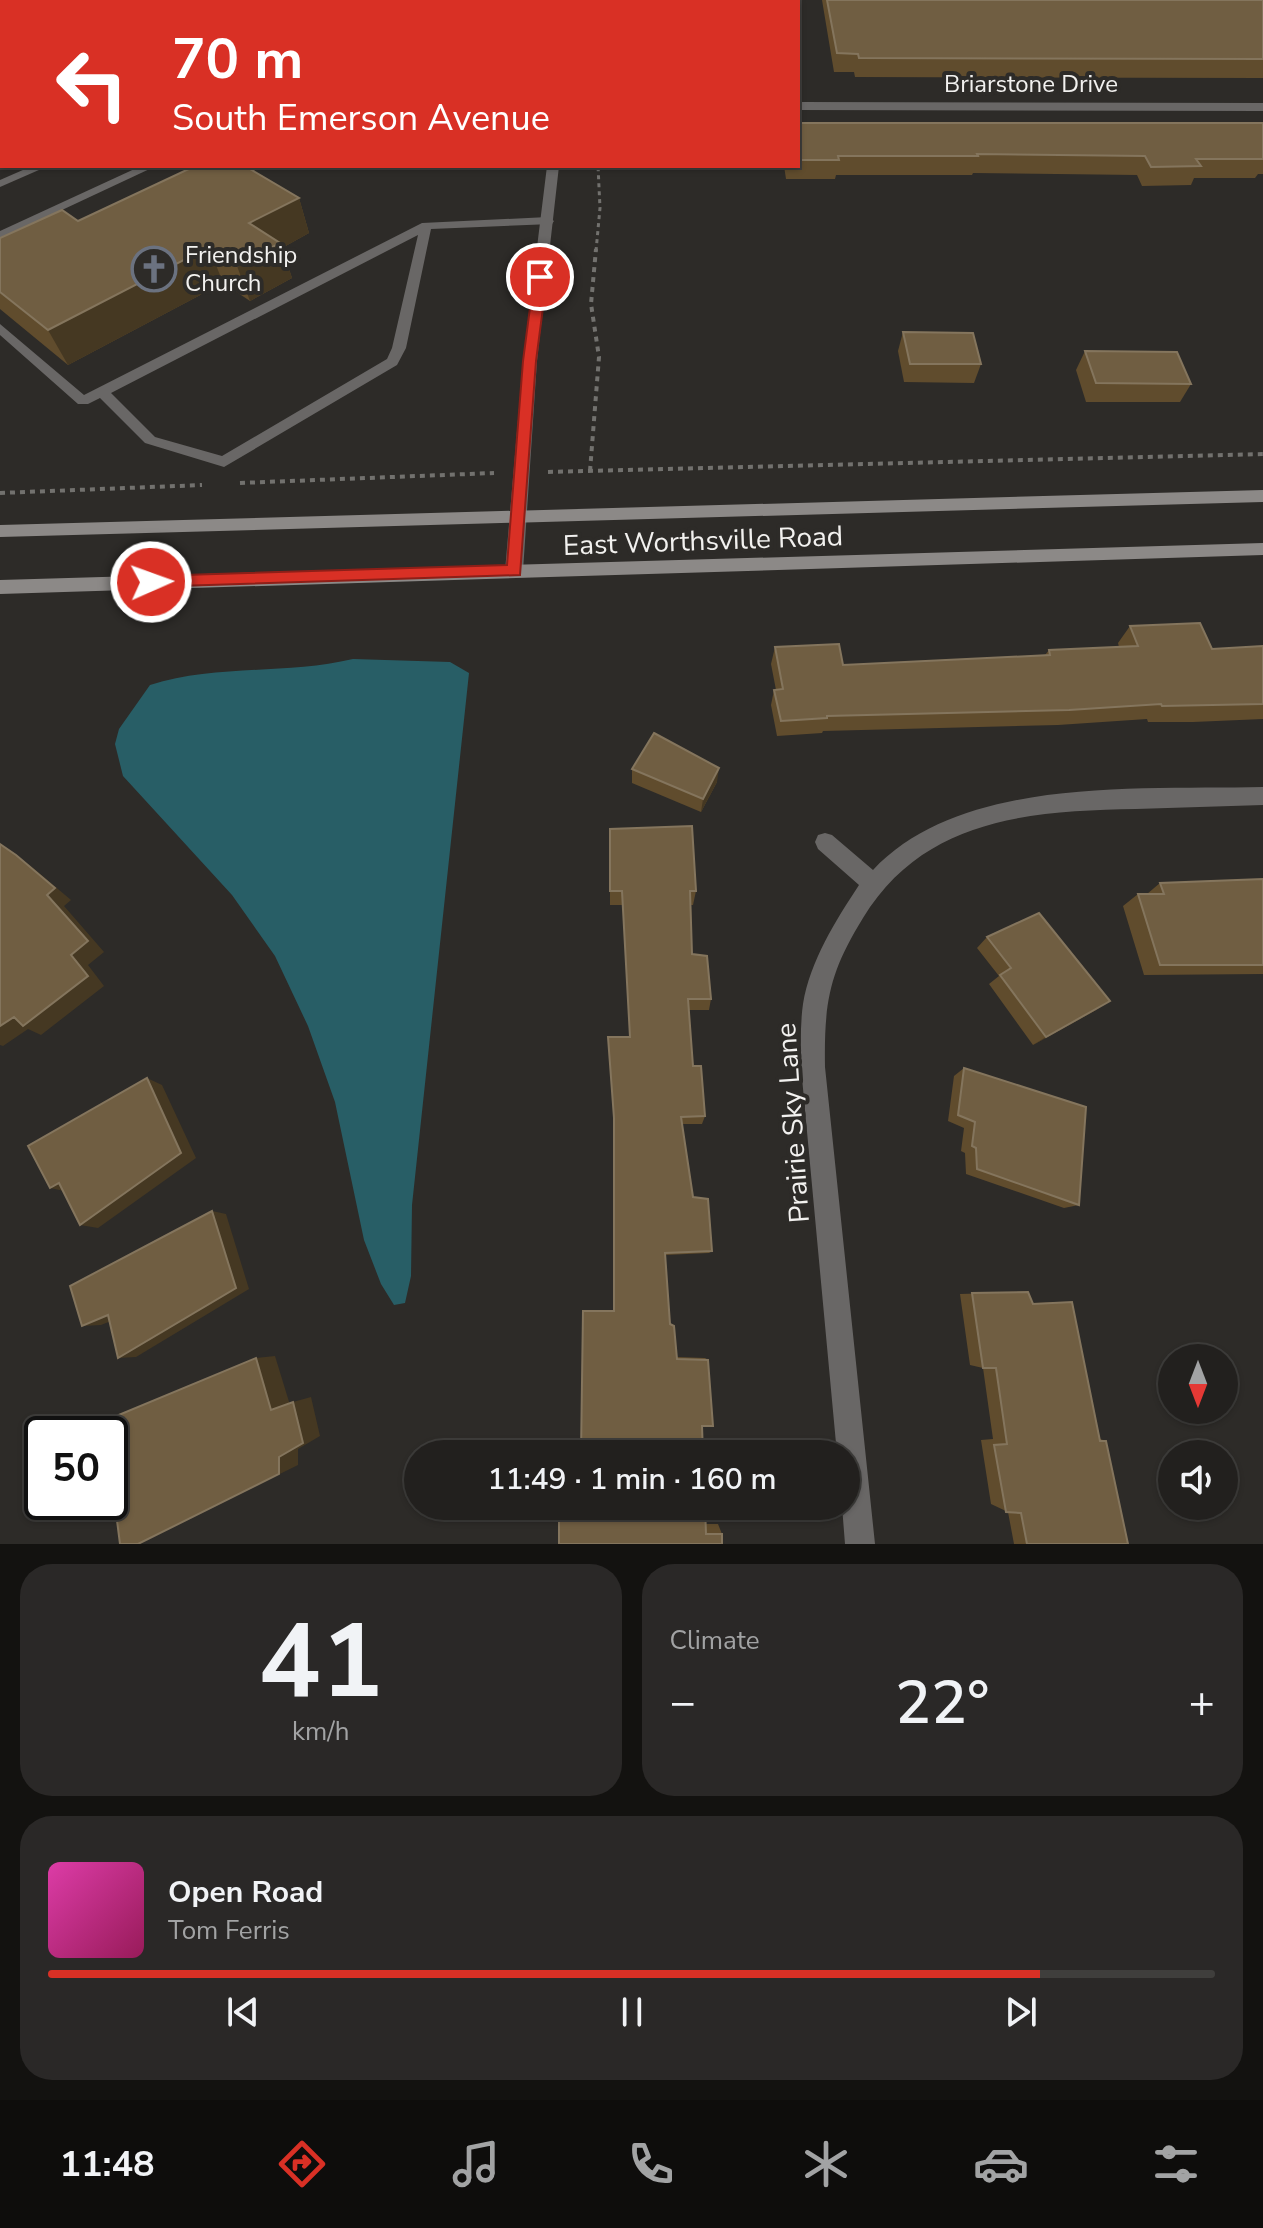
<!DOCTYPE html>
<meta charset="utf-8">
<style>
:root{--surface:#22201e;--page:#2a2827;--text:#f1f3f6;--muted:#a2a3a4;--line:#3f3e3c;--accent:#d93025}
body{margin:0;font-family:"Nunito Sans",sans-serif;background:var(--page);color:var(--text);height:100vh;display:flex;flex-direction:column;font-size:30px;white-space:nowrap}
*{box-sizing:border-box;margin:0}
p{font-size:26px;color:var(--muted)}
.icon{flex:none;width:44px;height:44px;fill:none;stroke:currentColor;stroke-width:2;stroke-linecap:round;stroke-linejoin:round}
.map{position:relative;height:1544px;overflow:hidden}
.drawer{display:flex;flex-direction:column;gap:20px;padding:20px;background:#131210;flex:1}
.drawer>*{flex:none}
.top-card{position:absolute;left:0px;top:0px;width:800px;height:168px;box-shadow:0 2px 6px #0004,0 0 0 2px var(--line);background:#d93025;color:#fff;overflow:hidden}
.needle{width:52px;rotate:180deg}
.buttons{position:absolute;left:1158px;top:1344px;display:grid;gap:16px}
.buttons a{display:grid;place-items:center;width:80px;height:80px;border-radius:50%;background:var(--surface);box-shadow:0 2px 6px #0004,0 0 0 2px var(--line);font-size:40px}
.speed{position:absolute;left:24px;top:1416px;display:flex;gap:16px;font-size:40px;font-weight:700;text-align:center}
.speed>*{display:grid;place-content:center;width:104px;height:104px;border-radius:50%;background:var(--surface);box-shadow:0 2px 6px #0004,0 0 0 2px var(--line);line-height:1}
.speed .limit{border:4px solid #111;border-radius:12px;background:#fff;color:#111}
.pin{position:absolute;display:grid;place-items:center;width:68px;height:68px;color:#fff;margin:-34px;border:4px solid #fff;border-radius:50%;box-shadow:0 2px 8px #0007}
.me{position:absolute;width:88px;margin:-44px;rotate:88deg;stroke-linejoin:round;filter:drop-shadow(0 0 6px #0008)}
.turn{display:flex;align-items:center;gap:28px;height:168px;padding:0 40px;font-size:36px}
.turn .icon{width:104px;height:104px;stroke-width:2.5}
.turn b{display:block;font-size:56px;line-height:68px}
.big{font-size:60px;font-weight:600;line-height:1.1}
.drawer .widget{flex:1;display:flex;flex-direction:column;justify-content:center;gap:12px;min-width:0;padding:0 28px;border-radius:32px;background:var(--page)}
.drawer .dial{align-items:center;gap:0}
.dial b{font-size:104px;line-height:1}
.song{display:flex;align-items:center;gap:24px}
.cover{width:96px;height:96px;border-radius:12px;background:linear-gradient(135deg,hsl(320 70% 55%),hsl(330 70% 35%))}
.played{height:8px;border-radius:4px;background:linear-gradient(90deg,var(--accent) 85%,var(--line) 85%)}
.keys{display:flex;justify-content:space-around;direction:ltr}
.heat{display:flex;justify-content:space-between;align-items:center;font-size:44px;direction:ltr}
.drawer .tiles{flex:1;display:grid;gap:20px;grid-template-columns:1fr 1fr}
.widget:last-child{grid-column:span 2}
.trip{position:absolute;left:404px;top:1440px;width:456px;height:80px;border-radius:40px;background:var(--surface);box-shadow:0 2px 6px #0004,0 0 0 2px var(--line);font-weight:600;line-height:80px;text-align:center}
.tab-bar{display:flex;height:128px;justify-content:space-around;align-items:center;background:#0e0d0c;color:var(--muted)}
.tab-bar .icon{width:56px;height:56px}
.tab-bar .selected{color:var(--accent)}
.tab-bar b{font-size:36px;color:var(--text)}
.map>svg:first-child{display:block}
.water{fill:#285e66}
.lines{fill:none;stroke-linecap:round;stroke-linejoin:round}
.path-far1{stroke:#72716e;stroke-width:3;stroke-dasharray:4 4;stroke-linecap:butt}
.path{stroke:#72716e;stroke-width:4;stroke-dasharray:5 5;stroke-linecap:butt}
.lane{fill:#696766;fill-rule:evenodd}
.street{fill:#696766;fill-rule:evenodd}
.secondary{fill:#8c8987;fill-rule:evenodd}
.wall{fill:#604c2d}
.shaded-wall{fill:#453822}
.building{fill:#705e42;stroke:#84755d;stroke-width:2}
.route{fill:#d93025;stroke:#8d1f18;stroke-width:2}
.labels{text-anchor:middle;stroke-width:8;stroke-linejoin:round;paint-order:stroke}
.far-street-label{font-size:24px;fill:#f2f1ef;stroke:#2d2b28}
.far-poi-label{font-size:24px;fill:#f2f1ef;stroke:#2d2b28;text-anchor:start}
.street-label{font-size:28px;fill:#f2f1ef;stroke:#2d2b28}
</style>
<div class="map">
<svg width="1263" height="1544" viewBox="0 0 1263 1544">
<rect width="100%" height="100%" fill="#2d2b28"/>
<!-- water -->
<path class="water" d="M353 659 450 662 469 673 412 1205 411 1276 405 1303 394 1305 381 1284 364 1240 335 1102 308 1026 275 956 232 895 123 776 115 744 119 729 150 685C215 664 286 675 353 659Z"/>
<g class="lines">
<!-- path-far1 -->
<polyline class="path-far1" points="596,251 600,208 598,166"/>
<!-- path -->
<g class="path">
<polyline points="590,471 599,357 591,304 596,249"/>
<polyline points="548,472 1263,454"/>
<polyline points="240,483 494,473"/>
<polyline points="0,493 202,485"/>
</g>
<!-- lane -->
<g class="lane">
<polygon points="32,166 48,166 0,187 0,180"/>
<polygon points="141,166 156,166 0,239 0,231"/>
<path d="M548 217 554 221 552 224 431 229 406 348 397 365 224 467 145 443 100 398 88 404H78L0 335V324L84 395 422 223ZM418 235 392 348 387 359 222 456 155 437 111 393Z"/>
</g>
<!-- street -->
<g class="street">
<rect x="559" y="0" width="10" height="2"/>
<polygon points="756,0 766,0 767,2 757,2"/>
<polygon points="798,102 1263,103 1263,111 798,110"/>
<polygon points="547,166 559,166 537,361 523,571 514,578 505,571 523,361"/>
<path d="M1263 787V805C1221 806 1178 808 1136 809 1030 811 924 818 863 918 829 973 824 1003 825 1067L875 1544H845L842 1506H846V1454H837L801 1067C801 1046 800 1025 803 1004 810 961 836 920 859 885L818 849 815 842 818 835 825 833 832 835 873 870C962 775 1142 790 1263 787Z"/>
</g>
<!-- secondary -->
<g class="secondary">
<polygon points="1263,490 1263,502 0,537 0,525"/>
<polygon points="1263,543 1263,555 0,594 0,580"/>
</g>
</g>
<!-- wall -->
<g class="wall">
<polygon points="822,0 1263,0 1263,78 855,77 854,72 834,72"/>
<polygon points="798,123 1263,123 1263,174 1258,174 1255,178 1194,178 1191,185 1142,186 1137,175 973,173 972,175 836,175 835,179 786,179 784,166 798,166"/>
<polygon points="299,198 309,233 282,248 292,278 250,301 223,283 68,365 0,309 0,238 78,221"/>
<polygon points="903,332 981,364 974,383 904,382 898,351"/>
<polygon points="1085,351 1191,384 1180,402 1086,402 1076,370"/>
<polygon points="1130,626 1212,649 1263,646 1263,719 1193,722 1148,722 1147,719 1058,725 823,731 822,733 777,736 771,705 774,690 776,690 771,664 775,647 843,665 1045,655 1049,650 1119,647 1118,643"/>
<polygon points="632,769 717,782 701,812 632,783"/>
<polygon points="1263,879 1263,974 1144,975 1123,906 1138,894 1147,894 1160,883"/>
<polygon points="610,891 696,891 693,905 691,905 692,954 711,999 709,1010 688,1010 693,1066 705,1116 702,1124 682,1124 693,1197 712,1251 709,1253 665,1255 670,1324 677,1357 705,1358 708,1360 713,1426 614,1311 630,1037 623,905 610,905"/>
<polygon points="987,937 1096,1010 1033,1045 989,984 999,976 977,948"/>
<polygon points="964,1068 1079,1205 1064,1208 966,1174 965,1153 961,1151 964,1128 948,1121 954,1076"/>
<polygon points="1028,1292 1033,1303 1072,1302 1100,1439 1106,1441 1128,1544 1014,1544 1008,1512 991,1504 981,1440 993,1439 983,1368 970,1365 960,1294"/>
<polygon points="559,1506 706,1524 718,1524 722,1534 722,1544"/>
</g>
<!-- shaded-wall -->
<g class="shaded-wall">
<polygon points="299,198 309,233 282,248 292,278 250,301 237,266 249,223"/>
<polygon points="209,247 223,283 68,365 48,330"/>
<polygon points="719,768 717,782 701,812 703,799"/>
<polygon points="16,855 33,868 71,900 64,906 104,952 88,965 104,986 41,1035 28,1029 3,1046 0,1045 0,1026 47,895"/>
<polygon points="1110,1001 1096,1010 1033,1045 1046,1037"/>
<polygon points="147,1078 162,1085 196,1158 98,1228 80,1225"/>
<polygon points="59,1183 69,1192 50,1188"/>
<polygon points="212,1211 226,1214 249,1289 136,1357 118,1358"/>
<polygon points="108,1315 126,1315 101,1325 82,1326"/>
<polygon points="275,1356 290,1405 271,1410 256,1358"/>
<polygon points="311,1397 320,1436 298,1449 298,1465 138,1544 279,1457 293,1402"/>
</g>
<!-- building -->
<g class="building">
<rect x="668" y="0" width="45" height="2"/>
<polygon points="827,0 1263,0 1263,59 859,58 858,54 837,53"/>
<polygon points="798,123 1263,123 1263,159 1196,159 1201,166 1151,167 1145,156 977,154 978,156 838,156 839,160 798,160"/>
<polygon points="195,166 245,166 299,198 249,223 280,243 237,266 209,247 48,330 0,292 0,238 62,210 78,221"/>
<polygon points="903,332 973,333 981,364 910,364"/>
<polygon points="1085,351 1177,352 1191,384 1096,383"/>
<polygon points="1200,623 1212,649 1263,646 1263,704 1162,706 1161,704 1069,710 827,716 827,718 781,721 774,690 783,689 775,647 839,644 843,665 1050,655 1049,650 1138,646 1130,626"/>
<polygon points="654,733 719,768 703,799 632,769"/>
<polygon points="692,826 696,891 690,891 692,954 707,956 711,999 688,999 693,1066 701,1066 705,1116 681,1117 693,1197 708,1199 712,1251 665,1253 670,1324 674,1326 677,1359 708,1360 713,1426 702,1426 703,1454 581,1454 583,1311 614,1311 614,1118 608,1037 630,1037 622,891 610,891 610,829"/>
<polygon points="0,844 16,855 55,888 47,895 88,941 71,955 88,976 23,1026 14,1017 0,1026"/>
<polygon points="1263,879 1263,965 1160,965 1138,894 1164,894 1160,883"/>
<polygon points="1039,913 1110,1001 1046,1037 1000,975 1011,968 987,937"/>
<polygon points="964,1068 1086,1107 1079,1205 977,1169 976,1148 972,1146 975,1122 958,1115"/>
<polygon points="147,1078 181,1153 80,1225 59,1183 50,1188 28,1146"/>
<polygon points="212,1211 236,1288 118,1358 108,1315 82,1326 70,1286"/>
<polygon points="1028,1292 1033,1304 1072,1302 1100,1441 1106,1441 1128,1544 1027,1544 1021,1513 1006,1512 994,1445 1007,1444 996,1368 983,1368 972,1293"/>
<polygon points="256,1358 271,1410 293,1402 303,1443 279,1457 279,1474 138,1544 120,1544 114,1497 110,1499 110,1434 85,1434 85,1429"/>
<polygon points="92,1502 104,1502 92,1508"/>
<polygon points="559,1506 705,1506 706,1534 722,1534 722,1544 559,1544"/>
</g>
<!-- route -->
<polygon class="route" points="540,273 547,277 536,361 520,575 146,587 143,582 151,576 507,565 523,361 534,277"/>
<!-- icons -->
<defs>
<g id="church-ring" transform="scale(2.3)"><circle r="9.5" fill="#2d2b28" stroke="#6b7280" stroke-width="1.5"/><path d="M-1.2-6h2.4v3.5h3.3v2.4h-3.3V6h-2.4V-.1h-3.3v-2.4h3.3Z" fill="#6b7280"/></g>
</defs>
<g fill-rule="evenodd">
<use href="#church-ring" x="154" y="269"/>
</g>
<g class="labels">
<!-- far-street labels -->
<g class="far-street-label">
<text x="1031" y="92">Briarstone Drive</text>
</g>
<!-- far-poi labels -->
<g class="far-poi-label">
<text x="185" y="263">Friendship<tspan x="185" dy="28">Church</tspan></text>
</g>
<!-- street labels -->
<g class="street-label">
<text transform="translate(703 540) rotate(-2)" y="10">East Worthsville Road</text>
<text transform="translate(792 1123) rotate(-94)" y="10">Prairie Sky Lane</text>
</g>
</g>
</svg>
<div class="buttons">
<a><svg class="needle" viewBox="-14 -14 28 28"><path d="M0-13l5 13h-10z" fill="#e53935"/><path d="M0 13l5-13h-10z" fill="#a2a3a4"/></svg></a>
<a><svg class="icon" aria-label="sound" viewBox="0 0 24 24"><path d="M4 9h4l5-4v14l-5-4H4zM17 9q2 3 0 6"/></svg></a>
</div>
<div class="speed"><div class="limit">50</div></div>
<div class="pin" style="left:540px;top:277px;background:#d93025"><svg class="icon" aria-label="arrive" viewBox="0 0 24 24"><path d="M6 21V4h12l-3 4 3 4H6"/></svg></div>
<svg class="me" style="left:151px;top:582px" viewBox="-20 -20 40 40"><circle r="17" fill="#d93025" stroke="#fff" stroke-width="3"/><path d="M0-11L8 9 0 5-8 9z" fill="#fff"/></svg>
<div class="trip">11:49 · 1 min · 160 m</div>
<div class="top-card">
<div class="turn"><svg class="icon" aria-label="left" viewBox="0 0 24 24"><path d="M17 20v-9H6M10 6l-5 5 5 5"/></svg><div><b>70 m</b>South Emerson Avenue</div></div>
</div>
</div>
<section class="drawer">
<div class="tiles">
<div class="widget dial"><b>41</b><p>km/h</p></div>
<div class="widget"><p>Climate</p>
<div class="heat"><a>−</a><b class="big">22°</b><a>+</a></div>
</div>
<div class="widget">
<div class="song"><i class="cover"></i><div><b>Open Road</b><p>Tom Ferris</p></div></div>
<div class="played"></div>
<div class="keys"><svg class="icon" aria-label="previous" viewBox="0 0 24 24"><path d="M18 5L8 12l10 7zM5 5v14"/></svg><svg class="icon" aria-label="pause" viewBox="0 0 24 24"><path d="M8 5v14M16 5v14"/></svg><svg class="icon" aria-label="next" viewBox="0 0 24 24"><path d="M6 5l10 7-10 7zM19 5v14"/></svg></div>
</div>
</div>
</section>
<nav class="tab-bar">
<b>11:48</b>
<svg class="icon selected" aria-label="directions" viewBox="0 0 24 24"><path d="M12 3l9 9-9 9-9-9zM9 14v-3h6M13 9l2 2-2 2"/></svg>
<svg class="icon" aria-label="music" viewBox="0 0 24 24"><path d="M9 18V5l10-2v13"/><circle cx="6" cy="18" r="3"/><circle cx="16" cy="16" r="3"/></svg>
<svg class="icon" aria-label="phone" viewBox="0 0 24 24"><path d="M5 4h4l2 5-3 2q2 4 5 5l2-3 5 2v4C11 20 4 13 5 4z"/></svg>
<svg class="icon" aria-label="climate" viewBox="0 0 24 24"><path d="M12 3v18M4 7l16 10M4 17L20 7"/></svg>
<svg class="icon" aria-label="car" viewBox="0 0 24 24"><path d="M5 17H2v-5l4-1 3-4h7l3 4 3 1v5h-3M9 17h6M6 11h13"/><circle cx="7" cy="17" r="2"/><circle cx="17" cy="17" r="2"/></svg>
<svg class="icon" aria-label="filters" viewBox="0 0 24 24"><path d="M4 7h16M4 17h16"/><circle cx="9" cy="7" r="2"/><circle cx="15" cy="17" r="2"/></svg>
</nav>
